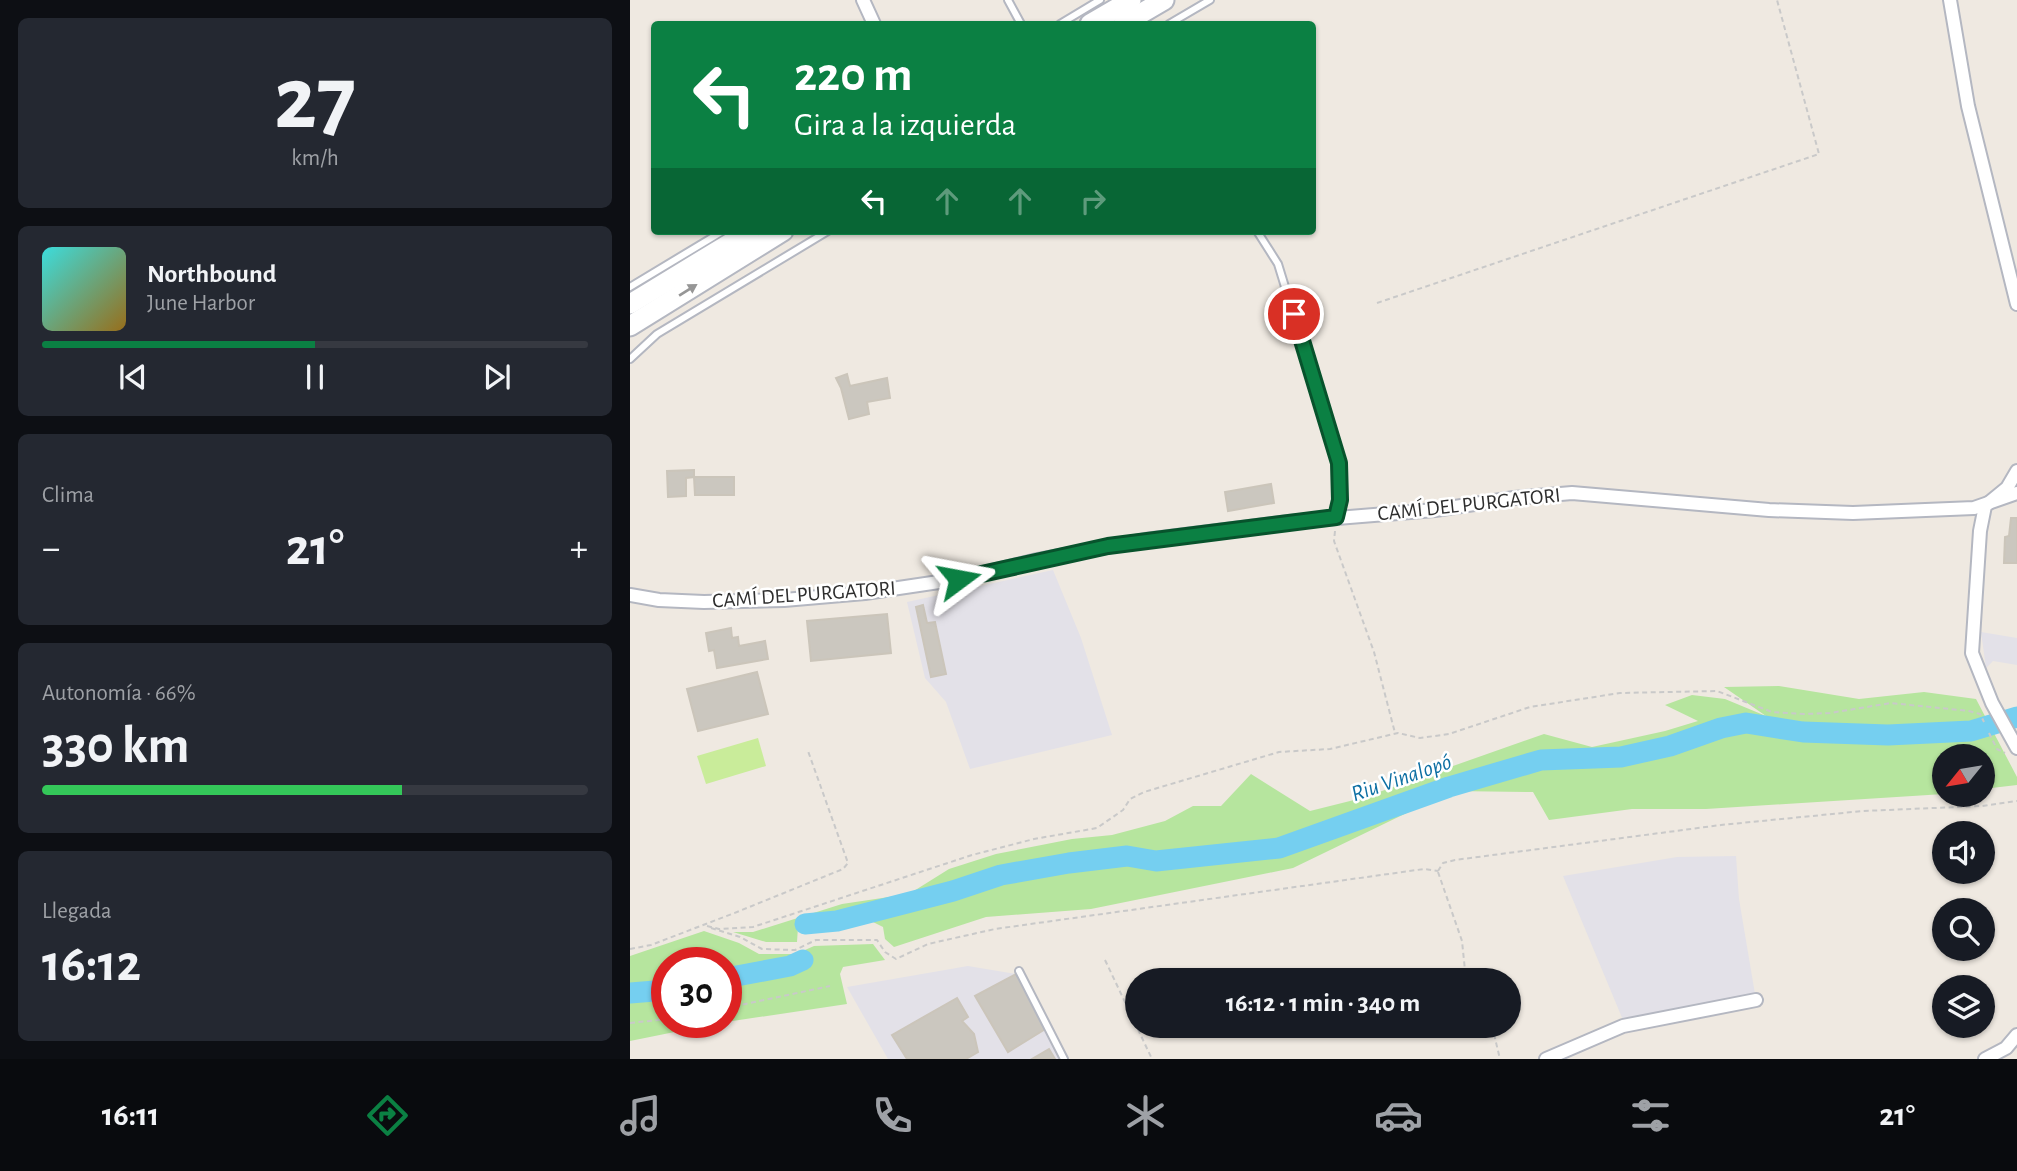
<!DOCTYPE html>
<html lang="es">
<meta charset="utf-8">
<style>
:root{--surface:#171b24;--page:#242831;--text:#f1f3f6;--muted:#9ea1a6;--line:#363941;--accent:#0b8043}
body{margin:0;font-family:"Alegreya Sans",sans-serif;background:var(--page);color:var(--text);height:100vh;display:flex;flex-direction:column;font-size:26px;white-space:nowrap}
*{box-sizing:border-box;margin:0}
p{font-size:23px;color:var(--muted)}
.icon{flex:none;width:38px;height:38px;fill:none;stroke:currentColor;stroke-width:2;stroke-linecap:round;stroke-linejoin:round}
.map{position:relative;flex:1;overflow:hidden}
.sheet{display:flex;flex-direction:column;gap:18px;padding:18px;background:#0d0f14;width:630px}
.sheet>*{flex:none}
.banner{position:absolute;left:21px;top:21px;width:665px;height:214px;border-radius:7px;box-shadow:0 2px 5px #0004;background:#0b8043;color:#fff;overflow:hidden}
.needle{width:46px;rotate:240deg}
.controls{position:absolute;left:1302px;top:744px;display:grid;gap:14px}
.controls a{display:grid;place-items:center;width:63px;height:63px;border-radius:50%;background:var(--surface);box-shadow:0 2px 5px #0004;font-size:35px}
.speed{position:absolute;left:21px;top:947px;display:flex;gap:14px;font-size:35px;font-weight:700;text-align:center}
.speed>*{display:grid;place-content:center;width:91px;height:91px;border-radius:50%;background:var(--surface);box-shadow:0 2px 5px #0004;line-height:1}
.speed .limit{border:10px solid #d22;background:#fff;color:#111}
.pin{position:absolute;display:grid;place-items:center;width:60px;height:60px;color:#fff;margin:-30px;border:4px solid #fff;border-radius:50%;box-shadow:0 2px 7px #0007}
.me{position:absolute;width:77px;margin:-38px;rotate:77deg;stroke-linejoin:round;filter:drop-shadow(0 0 5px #0008)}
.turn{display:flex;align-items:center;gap:24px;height:147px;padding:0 28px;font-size:32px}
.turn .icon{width:91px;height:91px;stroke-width:2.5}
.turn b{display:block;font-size:49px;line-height:60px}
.lanes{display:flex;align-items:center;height:66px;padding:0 28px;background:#0003;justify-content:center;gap:35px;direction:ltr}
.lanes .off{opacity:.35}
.big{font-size:52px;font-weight:700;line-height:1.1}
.sheet .card{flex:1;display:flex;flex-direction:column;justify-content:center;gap:10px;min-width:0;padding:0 24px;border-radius:10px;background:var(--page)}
.sheet .dial{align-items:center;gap:0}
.dial b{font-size:91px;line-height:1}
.song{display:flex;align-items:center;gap:21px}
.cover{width:84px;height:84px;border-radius:10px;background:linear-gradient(135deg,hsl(180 70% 55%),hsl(40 70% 35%))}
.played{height:7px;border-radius:4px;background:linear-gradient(90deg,var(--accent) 50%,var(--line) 50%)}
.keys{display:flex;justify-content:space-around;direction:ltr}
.heat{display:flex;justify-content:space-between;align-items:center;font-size:38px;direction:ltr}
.charge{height:10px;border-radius:5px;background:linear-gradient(90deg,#34c759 66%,var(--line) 0)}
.trip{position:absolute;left:495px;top:968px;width:396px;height:70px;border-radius:35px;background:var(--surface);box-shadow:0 2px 5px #0004;font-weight:700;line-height:70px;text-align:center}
.tabs{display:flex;height:112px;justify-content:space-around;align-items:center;background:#090b0e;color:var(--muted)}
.tabs .icon{width:49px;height:49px}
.tabs .current{color:var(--accent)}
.tabs b{font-size:32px;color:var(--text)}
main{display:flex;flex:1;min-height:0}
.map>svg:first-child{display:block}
.industrial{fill:#e3e1e8}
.green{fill:#b6e59e}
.pitch{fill:#c9ec9a}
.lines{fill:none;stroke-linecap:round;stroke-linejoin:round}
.river{stroke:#75cff0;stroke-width:21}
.building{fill:#cbc7bf;stroke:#cbc5ba;stroke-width:2}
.lane-casing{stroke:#b4b7c1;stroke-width:10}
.street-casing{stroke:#b4b7c1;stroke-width:16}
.secondary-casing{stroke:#b4b7c1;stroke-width:23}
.path{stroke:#c9c9c9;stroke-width:2;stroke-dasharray:5 3.5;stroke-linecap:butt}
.lane{stroke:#fff;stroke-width:6}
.street{stroke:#fff;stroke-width:12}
.secondary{stroke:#fff;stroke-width:19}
.oneway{fill:#969696}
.route-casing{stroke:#07532c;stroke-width:18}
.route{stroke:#0b8043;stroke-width:12}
.labels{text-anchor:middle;stroke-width:5;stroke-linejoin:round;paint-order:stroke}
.street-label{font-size:21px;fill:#2e2e2e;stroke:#fff}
.water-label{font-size:23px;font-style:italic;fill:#0d6fa3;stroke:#fff}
</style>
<main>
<section class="sheet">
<div class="card dial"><b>27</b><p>km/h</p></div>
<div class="card">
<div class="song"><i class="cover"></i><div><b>Northbound</b><p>June Harbor</p></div></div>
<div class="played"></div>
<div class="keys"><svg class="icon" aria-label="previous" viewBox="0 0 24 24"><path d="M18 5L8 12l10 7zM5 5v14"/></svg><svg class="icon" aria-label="pause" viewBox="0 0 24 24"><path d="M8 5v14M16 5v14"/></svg><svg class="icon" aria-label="next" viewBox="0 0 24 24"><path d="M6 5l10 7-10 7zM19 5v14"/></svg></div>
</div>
<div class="card"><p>Clima</p>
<div class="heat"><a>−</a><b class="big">21°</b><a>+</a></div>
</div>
<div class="card"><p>Autonomía · 66%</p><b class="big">330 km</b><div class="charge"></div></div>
<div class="card"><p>Llegada</p><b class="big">16:12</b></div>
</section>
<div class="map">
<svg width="1387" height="1059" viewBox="0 0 1387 1059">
<rect width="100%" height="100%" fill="#efe9e1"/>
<!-- industrial -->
<g class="industrial">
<polygon points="423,570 451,638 482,735 340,769 316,702 295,678 277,602"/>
<polygon points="1351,632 1387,638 1387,665 1363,661 1356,668"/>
<polygon points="1106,856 1109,899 1125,994 993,1020 933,876 1047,857"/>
<polygon points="338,966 386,974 417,1028 429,1059 258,1059 217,987"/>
</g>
<!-- green -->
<g class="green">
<polygon points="1149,686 1229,699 1294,692 1346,699 1387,777 1387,785 1353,789 1353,756 1314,756 1314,794 1076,809 1002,809 919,820 903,792 822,791 663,868 461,909 356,917 264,947 255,939 253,927 243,922 168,927 167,942 136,942 103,932 123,932 212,904 279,894 319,869 366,854 442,839 482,835 535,821 563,806 591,806 621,774 680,811 732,798 914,734 962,747 1035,731 1068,721 1035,705 1062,695 1095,699 1136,716 1094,687"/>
<polygon points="74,931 109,943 129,954 166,954 184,946 243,944 255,960 213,967 210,974 217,1004 96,1022 96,962 37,962 37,1022 94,1022 0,1041 0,956"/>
</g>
<!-- pitch -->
<polygon class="pitch" points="128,738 136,766 76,784 67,756"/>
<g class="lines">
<!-- river -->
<g class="river">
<polyline points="175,924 207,921 323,891 371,875 439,863 497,856 526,861 649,848 819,787 911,760 991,757 1040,746 1091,728 1116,723 1173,732 1258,735 1341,731 1387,717"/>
<polyline points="96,978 160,966 173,960"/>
<polyline points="0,993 37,990"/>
</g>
</g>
<!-- building -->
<g class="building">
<polygon points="217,374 220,386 257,378 260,398 237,402 239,414 219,419 211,388 206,378"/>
<polygon points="64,470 64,477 56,478 56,496 38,497 37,471"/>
<polygon points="64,477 104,477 104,495 65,495"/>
<polygon points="641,484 644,503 598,511 595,492"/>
<polygon points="1381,518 1387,518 1387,563 1374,563 1375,537 1379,536"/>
<polygon points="293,605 297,623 305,622 316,674 301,677 286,607"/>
<polygon points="257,614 261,653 181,661 177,621"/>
<polygon points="101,628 102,638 108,637 109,646 135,641 138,659 87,668 84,650 79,651 76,633"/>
<polygon points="127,672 138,714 68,731 57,689"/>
<polygon points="386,974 417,1028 378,1052 345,996"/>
<polygon points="327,998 338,1017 332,1021 344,1034 348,1052 336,1059 277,1059 262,1035"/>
<polygon points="419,1049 425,1059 402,1059"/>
</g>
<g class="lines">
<!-- lane casing -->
<g class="lane-casing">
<g id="lane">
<polyline points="378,0 391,24"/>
<polyline points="430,24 470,0"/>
<polyline points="539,24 580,0"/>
<polyline points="627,231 648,264 709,463 710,500 706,517"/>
<polyline points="0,287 93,231"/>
<polyline points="0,359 27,334 198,231"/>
<polyline points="389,971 434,1059"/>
</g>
</g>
<!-- street casing -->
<g class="street-casing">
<g id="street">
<polyline points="233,0 244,24"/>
<polyline points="1320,0 1338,106 1387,304"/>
<polyline points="1387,471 1377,488 1355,506 1350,531 1342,653 1362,703 1387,748"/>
<polyline points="0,595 29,600 74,602 154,600 235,593 329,579 407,560 515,540 658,522 805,510 884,498 942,493 1139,510 1223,513 1344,508 1387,493"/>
<polyline points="916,1059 993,1026 1126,1000"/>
<polyline points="1355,1059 1376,1048 1387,1035"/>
</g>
</g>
<!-- secondary casing -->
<g class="secondary-casing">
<g id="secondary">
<polyline points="460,24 501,0"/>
<polyline points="493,24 534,0"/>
<polyline points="0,304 120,231"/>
<polyline points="0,326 153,231"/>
</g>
</g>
<!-- path -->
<g class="path">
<polyline points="747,303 1189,154 1147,0"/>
<polyline points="705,531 704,541 744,652 765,733"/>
<polyline points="1359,733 1367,749 1375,753"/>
<polyline points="808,871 813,863 825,860 1091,825 1233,811 1352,806 1387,801"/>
<polyline points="808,872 832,941 836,980"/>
<polyline points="77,926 89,929 123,927 342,855 404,839 467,828 493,810 500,799 514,792 649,752 700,749 768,733 790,738 819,734 900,707 990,693 1087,691 1142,712 1174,714 1200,713 1261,703 1339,711 1350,714 1354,722"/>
<polyline points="81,928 110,937 132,949 165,950 186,940 247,940 255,952 266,959 298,944 365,929 794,869 808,871"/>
<polyline points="0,949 21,945 107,912 213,869 218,863 178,751"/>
<polyline points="475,960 522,1059"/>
<polyline points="96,1008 200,986"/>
<polyline points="0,1023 37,1019"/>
<polyline points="862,1026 870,1059"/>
</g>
<!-- lane -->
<use href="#lane" class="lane"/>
<!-- street -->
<use href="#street" class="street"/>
<!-- secondary -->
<use href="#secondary" class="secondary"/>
</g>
<!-- one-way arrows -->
<defs><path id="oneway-solid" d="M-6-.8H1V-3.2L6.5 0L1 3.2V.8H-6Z" transform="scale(1.75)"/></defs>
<use class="oneway" href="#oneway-solid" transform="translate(58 290) rotate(-32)"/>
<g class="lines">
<!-- route casing -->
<g class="route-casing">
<polyline id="route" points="329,579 478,546 706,517 710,500 709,463 664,314"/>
</g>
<!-- route -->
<use href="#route" class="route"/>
</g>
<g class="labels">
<!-- street labels -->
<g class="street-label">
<text transform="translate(839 504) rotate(-6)" y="7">CAMÍ DEL PURGATORI</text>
<text transform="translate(174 594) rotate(-4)" y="7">CAMÍ DEL PURGATORI</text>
</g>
<!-- water labels -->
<g class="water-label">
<text transform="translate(771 777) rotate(-19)" y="8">Riu Vinalopó</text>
</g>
</g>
</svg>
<div class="controls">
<a><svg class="needle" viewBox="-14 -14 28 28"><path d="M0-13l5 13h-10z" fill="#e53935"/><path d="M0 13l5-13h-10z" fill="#9ea1a6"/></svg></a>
<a><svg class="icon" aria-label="sound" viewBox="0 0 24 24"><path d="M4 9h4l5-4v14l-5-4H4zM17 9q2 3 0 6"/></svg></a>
<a><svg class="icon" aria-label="search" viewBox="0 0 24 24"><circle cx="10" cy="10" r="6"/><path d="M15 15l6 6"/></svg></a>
<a><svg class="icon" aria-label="layers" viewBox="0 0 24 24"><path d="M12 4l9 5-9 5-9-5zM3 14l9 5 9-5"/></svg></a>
</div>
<div class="speed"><div class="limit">30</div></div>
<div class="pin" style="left:664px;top:314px;background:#d93025"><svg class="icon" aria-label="arrive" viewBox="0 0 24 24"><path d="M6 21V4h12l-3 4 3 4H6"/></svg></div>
<svg class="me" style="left:329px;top:579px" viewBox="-20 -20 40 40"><path d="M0-17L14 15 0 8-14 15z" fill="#0b8043" stroke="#fff" stroke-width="4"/></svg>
<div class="trip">16:12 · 1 min · 340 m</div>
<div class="banner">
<div class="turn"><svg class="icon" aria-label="left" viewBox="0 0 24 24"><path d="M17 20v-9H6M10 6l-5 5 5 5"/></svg><div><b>220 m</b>Gira a la izquierda</div></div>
<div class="lanes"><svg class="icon" aria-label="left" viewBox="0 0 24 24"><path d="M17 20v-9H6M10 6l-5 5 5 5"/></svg><svg class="icon off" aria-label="ahead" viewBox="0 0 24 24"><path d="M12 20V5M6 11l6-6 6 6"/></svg><svg class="icon off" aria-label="ahead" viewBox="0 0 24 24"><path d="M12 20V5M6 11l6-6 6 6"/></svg><svg class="icon off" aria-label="right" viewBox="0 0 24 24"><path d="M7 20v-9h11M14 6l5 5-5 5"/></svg></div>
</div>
</div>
</main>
<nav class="tabs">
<b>16:11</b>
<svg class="icon current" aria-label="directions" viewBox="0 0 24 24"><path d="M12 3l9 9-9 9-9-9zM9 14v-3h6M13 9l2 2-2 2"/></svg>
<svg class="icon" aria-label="music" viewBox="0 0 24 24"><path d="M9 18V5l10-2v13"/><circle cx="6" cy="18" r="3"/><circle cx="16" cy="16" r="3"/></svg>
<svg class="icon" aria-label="phone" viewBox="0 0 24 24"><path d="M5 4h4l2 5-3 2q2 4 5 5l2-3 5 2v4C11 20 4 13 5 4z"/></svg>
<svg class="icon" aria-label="climate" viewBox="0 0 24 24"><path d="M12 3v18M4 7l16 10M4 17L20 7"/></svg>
<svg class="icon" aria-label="car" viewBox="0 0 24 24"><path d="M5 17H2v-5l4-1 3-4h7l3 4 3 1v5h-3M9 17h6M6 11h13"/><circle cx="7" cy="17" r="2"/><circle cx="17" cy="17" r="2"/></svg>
<svg class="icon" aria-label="filters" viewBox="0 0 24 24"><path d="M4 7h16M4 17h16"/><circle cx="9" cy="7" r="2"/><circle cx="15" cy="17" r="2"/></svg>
<b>21°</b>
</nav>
